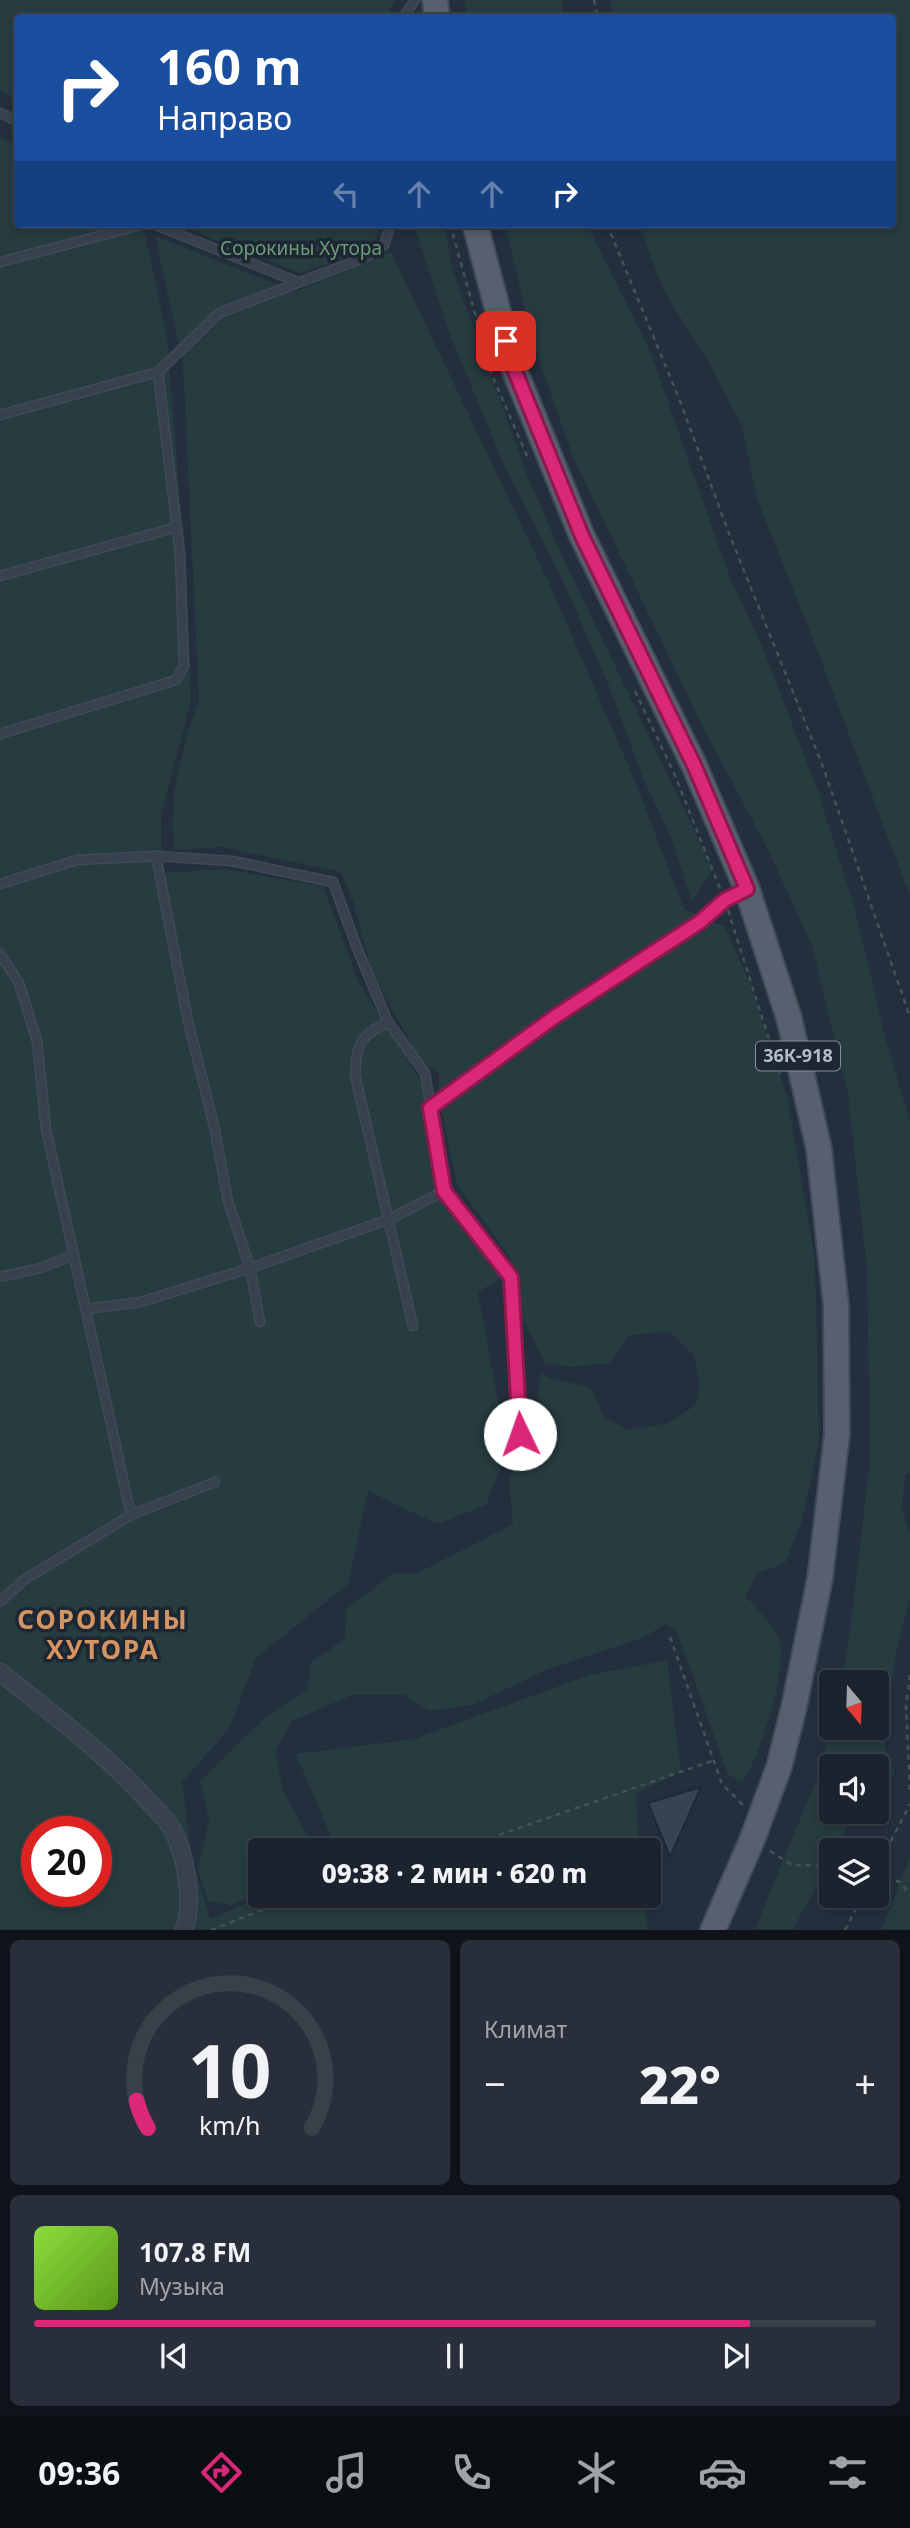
<!DOCTYPE html>
<html lang="ru">
<meta charset="utf-8">
<style>
:root{--surface:#1b232e;--page:#282f3a;--text:#f1f3f6;--muted:#a0a4aa;--line:#39404a;--accent:#db2777}
body{margin:0;font-family:"Noto Sans",sans-serif;background:var(--page);color:var(--text);height:100vh;display:flex;flex-direction:column;font-size:26px;white-space:nowrap}
*{box-sizing:border-box;margin:0}
p{font-size:23px;color:var(--muted)}
.icon{flex:none;width:38px;height:38px;fill:none;stroke:currentColor;stroke-width:2;stroke-linecap:round;stroke-linejoin:round}
.map{position:relative;height:1930px;overflow:hidden}
.details{display:flex;flex-direction:column;gap:10px;padding:10px;background:#0f1319;flex:1}
.details>*{flex:none}
.guide{position:absolute;left:14px;top:14px;width:882px;height:214px;border-radius:7px;box-shadow:0 4px 10px #0003,0 0 0 2px var(--line);background:#1a4fa0;color:#fff;overflow:hidden}
.needle{width:46px;rotate:161deg}
.controls{position:absolute;left:819px;top:1670px;display:grid;gap:14px}
.controls a{display:grid;place-items:center;width:70px;height:70px;border-radius:7px;background:var(--surface);box-shadow:0 4px 10px #0003,0 0 0 2px var(--line);font-size:35px}
.speed{position:absolute;left:21px;top:1816px;display:flex;gap:14px;font-size:35px;font-weight:700;text-align:center}
.speed>*{display:grid;place-content:center;width:91px;height:91px;border-radius:50%;background:var(--surface);box-shadow:0 4px 10px #0003,0 0 0 2px var(--line);line-height:1}
.speed .limit{border:10px solid #d22;background:#fff;color:#111}
.pin{position:absolute;display:grid;place-items:center;width:60px;height:60px;color:#fff;margin:-30px;border-radius:14px;box-shadow:0 4px 10px #0006}
.me{position:absolute;width:77px;margin:-38px;rotate:357deg;stroke-linejoin:round;filter:drop-shadow(0 0 5px #0008)}
.turn{display:flex;align-items:center;gap:24px;height:147px;padding:0 28px;font-size:32px}
.turn .icon{width:91px;height:91px;stroke-width:2.5}
.turn b{display:block;font-size:49px;line-height:60px}
.lanes{display:flex;align-items:center;height:66px;padding:0 28px;background:#0003;justify-content:center;gap:35px;direction:ltr}
.lanes .off{opacity:.35}
.big{font-size:52px;font-weight:800;line-height:1.1}
.details .card{flex:1;display:flex;flex-direction:column;justify-content:center;gap:10px;min-width:0;padding:0 24px;border-radius:10px;background:var(--page)}
.details .dial{align-items:center;gap:0}
.dial svg{height:182px;overflow:visible;fill:none;stroke:var(--line);stroke-width:7;stroke-linecap:round;text-anchor:middle}
.dial text{fill:var(--text);stroke:none}
.song{display:flex;align-items:center;gap:21px}
.cover{width:84px;height:84px;border-radius:10px;background:linear-gradient(135deg,hsl(90 70% 55%),hsl(90 70% 35%))}
.played{height:7px;border-radius:4px;background:linear-gradient(90deg,var(--accent) 85%,var(--line) 85%)}
.keys{display:flex;justify-content:space-around;direction:ltr}
.heat{display:flex;justify-content:space-between;align-items:center;font-size:38px;direction:ltr}
.details .tiles{flex:1;display:grid;gap:10px;grid-template-columns:1fr 1fr}
.card:last-child{grid-column:span 2}
.trip{position:absolute;left:248px;top:1838px;width:413px;height:70px;border-radius:7px;background:var(--surface);box-shadow:0 4px 10px #0003,0 0 0 2px var(--line);font-weight:800;line-height:70px;text-align:center}
.menu{display:flex;height:112px;justify-content:space-around;align-items:center;background:#0b0e12;color:var(--muted)}
.menu .icon{width:49px;height:49px}
.menu .current{color:var(--accent)}
.menu b{font-size:32px;color:var(--text)}
.map>svg:first-child{display:block}
.green{fill:#263c3f;fill-rule:evenodd}
.building{fill:#364354;stroke:#1f2835;stroke-width:2}
.lines{fill:none;stroke-linecap:round;stroke-linejoin:round}
.lane-casing{stroke:#414a57;stroke-width:11}
.street-casing{stroke:#414a57;stroke-width:19}
.primary-casing{stroke:#414a57;stroke-width:28}
.path{stroke:#3f5557;stroke-width:2.5;stroke-dasharray:5 5;stroke-linecap:butt}
.lane{stroke:#38414e;stroke-width:8}
.street{stroke:#38414e;stroke-width:16}
.primary{stroke:#56606e;stroke-width:24}
.route-casing{stroke:#8e194d;stroke-width:18}
.route{stroke:#db2777;stroke-width:12}
.labels{text-anchor:middle;stroke-width:7;stroke-linejoin:round;paint-order:stroke}
.shield{fill:#1d2633;stroke:#878f9c;stroke-width:2}
.shield-label{font-size:18px;font-weight:bold;fill:#b4bcc9}
.park-label{font-size:19px;fill:#6b9a76;stroke:#1d2633}
.district-label{font-size:26px;font-weight:bold;letter-spacing:2px;fill:#d59563;stroke:#1d2633}
</style>
<div class="map">
<svg width="910" height="1930" viewBox="0 0 910 1930">
<rect width="100%" height="100%" fill="#242f3e"/>
<!-- green -->
<g class="green">
<polygon points="0,0 395,0 385,18 18,18 17,102 0,90"/>
<polygon points="465,0 562,0 563,17 467,17"/>
<polygon points="610,0 910,0 910,896 811,634 757,499 742,426 707,359 663,290 639,224 892,224 892,18 614,17"/>
<path d="M0 138 17 143 18 224H135L145 234 167 336 186 576 191 702 161 814 162 873 224 869 323 886 359 983 421 1081 439 1195 504 1276 478 1292 507 1451 486 1505 437 1524 368 1491 348 1584 256 1658 229 1729 182 1782 192 1859 210 1919 268 1895H644L647 1929H0ZM37 1832H96V1892H37Z"/>
<polygon points="175,224 381,224 371,249 300,273"/>
<polygon points="414,224 444,224 453,271 526,472 563,558 713,869 692,902 670,835 643,778 609,686 562,579 504,465 449,332"/>
<polygon points="505,224 587,224 650,351 729,575 764,651 818,791 855,910 885,1036 910,1122 910,1473 905,1476 902,1509 910,1532 910,1597 895,1657 884,1745 895,1775 877,1793 877,1766 831,1766 831,1811 858,1811 852,1817 836,1850 831,1850 831,1859 793,1929 755,1929 819,1773 831,1720 831,1727 877,1727 877,1682 840,1682 849,1640 870,1460 867,1271 848,1094 812,945 768,850 702,725 573,457 534,346"/>
<path d="M155 236 295 292 391 252 550 585 634 779 684 909 725 927 749 982 787 1096 815 1261 819 1442 802 1520 785 1563 756 1574 746 1596C755 1607 775 1626 779 1640 788 1669 760 1756 743 1781L728 1775 677 1631 665 1624 643 1638 548 1669 473 1705 429 1711 405 1695H352L292 1721 275 1752 284 1793 316 1850H261V1892L230 1905 208 1901 198 1870 209 1819 200 1781 263 1720 307 1690 311 1662 345 1639 346 1609 394 1573H418L513 1524 509 1478 535 1433 540 1373C557 1383 575 1381 593 1390L603 1416 628 1430 669 1423 696 1405 700 1384 694 1355 669 1332 629 1335 610 1363 573 1367 545 1363 522 1318 510 1258 457 1184 439 1100V1073L420 1060 373 975 353 901 341 872 221 847 174 850C168 798 181 750 199 701L183 364Z"/>
<polygon points="667,1660 681,1771 636,1794 639,1850 337,1850 296,1754 414,1739 590,1675"/>
<polygon points="910,1857 910,1929 882,1929"/>
</g>
<!-- building -->
<polygon class="building" points="701,1787 670,1857 648,1803"/>
<g class="lines">
<!-- lane casing -->
<g class="lane-casing">
<g id="lane">
<polyline points="403,18 415,0"/>
<polyline points="0,113 18,121"/>
<polyline points="153,224 298,282"/>
<polyline points="0,262 145,224"/>
<polyline points="0,415 158,372"/>
<polyline points="0,576 177,527"/>
<polyline points="0,734 176,680 184,666 180,554 158,372 219,313 366,257 384,245 391,224"/>
<path d="M156 856 232 861 333 882 357 948 388 1022C359 1037 357 1043 355 1075L413 1326"/>
<polyline points="0,884 77,860 156,856 188,1021 214,1126 228,1201 250,1268 260,1322"/>
<polyline points="0,954 19,983 37,1041 46,1129 131,1515"/>
<polyline points="388,1022 425,1073 431,1108 556,1016 700,922 725,900 745,890"/>
<polyline points="431,1108 444,1191 511,1277 520,1434"/>
<polyline points="0,1277 41,1268 73,1255"/>
<polyline points="86,1309 141,1302 250,1268 390,1219 444,1191"/>
<polyline points="0,1602 25,1579 131,1515 215,1482"/>
</g>
</g>
<!-- street casing -->
<g class="street-casing">
<path id="street" d="M0 1672C51 1713 105 1753 149 1802 157 1811 168 1820 173 1831 186 1857 194 1902 184 1930"/>
</g>
<!-- primary casing -->
<g class="primary-casing">
<g id="primary">
<polyline points="435,0 437,18"/>
<polyline points="475,224 512,364 582,536 694,765 747,889 789,1018 819,1149 836,1305 837,1434 820,1578 794,1707 779,1767 752,1840 713,1930"/>
</g>
</g>
<!-- path -->
<g class="path">
<polyline points="594,0 598,18"/>
<polyline points="450,224 492,375 527,456"/>
<polyline points="607,224 680,401 728,531 822,764 910,1017"/>
<polyline points="635,691 674,773 721,891"/>
<polyline points="728,910 780,1074"/>
<polyline points="670,1637 722,1784 743,1805"/>
<polyline points="910,1675 906,1706 910,1793"/>
<polyline points="441,1850 490,1838 712,1761"/>
<polyline points="770,1851 792,1865 831,1865"/>
<polyline points="877,1868 910,1804"/>
<polyline points="877,1874 900,1882 910,1895"/>
<polyline points="211,1930 301,1895"/>
<polyline points="845,1930 863,1895"/>
</g>
<!-- lane -->
<use href="#lane" class="lane"/>
<!-- street -->
<use href="#street" class="street"/>
<!-- primary -->
<use href="#primary" class="primary"/>
</g>
<g class="lines">
<!-- route casing -->
<g class="route-casing">
<polyline id="route" points="506,341 512,364 582,536 694,765 747,889 725,900 700,922 556,1016 430,1108 444,1191 511,1277 520,1434"/>
</g>
<!-- route -->
<use href="#route" class="route"/>
</g>
<g class="labels">
<!-- shield labels -->
<rect class="shield" x="756" y="1041.5" width="84" height="29" rx="5"/>
<g class="shield-label">
<text x="798" y="1062">36К-918</text>
</g>
<!-- park labels -->
<g class="park-label">
<text x="301" y="255">Сорокины Хутора</text>
</g>
<!-- district labels -->
<g class="district-label">
<text x="103" y="1629">СОРОКИНЫ<tspan x="103" dy="30">ХУТОРА</tspan></text>
</g>
</g>
</svg>
<div class="controls">
<a><svg class="needle" viewBox="-14 -14 28 28"><path d="M0-13l5 13h-10z" fill="#e53935"/><path d="M0 13l5-13h-10z" fill="#a0a4aa"/></svg></a>
<a><svg class="icon" aria-label="sound" viewBox="0 0 24 24"><path d="M4 9h4l5-4v14l-5-4H4zM17 9q2 3 0 6"/></svg></a>
<a><svg class="icon" aria-label="layers" viewBox="0 0 24 24"><path d="M12 4l9 5-9 5-9-5zM3 14l9 5 9-5"/></svg></a>
</div>
<div class="speed"><div class="limit">20</div></div>
<div class="pin" style="left:506px;top:341px;background:#d93025"><svg class="icon" aria-label="arrive" viewBox="0 0 24 24"><path d="M6 21V4h12l-3 4 3 4H6"/></svg></div>
<svg class="me" style="left:520px;top:1434px" viewBox="-20 -20 40 40"><circle r="19" fill="#fff"/><path d="M0-13L10 11 0 6-10 11z" fill="#db2777"/></svg>
<div class="trip">09:38 · 2 мин · 620 m</div>
<div class="guide">
<div class="turn"><svg class="icon" aria-label="right" viewBox="0 0 24 24"><path d="M7 20v-9h11M14 6l5 5-5 5"/></svg><div><b>160 m</b>Направо</div></div>
<div class="lanes"><svg class="icon off" aria-label="left" viewBox="0 0 24 24"><path d="M17 20v-9H6M10 6l-5 5 5 5"/></svg><svg class="icon off" aria-label="ahead" viewBox="0 0 24 24"><path d="M12 20V5M6 11l6-6 6 6"/></svg><svg class="icon off" aria-label="ahead" viewBox="0 0 24 24"><path d="M12 20V5M6 11l6-6 6 6"/></svg><svg class="icon" aria-label="right" viewBox="0 0 24 24"><path d="M7 20v-9h11M14 6l5 5-5 5"/></svg></div>
</div>
</div>
<section class="details">
<div class="tiles">
<div class="card dial"><svg viewBox="0 0 100 80">
<path d="M14 69A42 42 0 1 1 86 69"/>
<path d="M14 69A42 42 0 0 1 9 57" stroke="#db2777"/>
<text x="50" y="56" font-size="32" font-weight="700">10</text>
<text x="50" y="72" font-size="11">km/h</text>
</svg></div>
<div class="card"><p>Климат</p>
<div class="heat"><a>−</a><b class="big">22°</b><a>+</a></div>
</div>
<div class="card">
<div class="song"><i class="cover"></i><div><b>107.8 FM</b><p>Музыка</p></div></div>
<div class="played"></div>
<div class="keys"><svg class="icon" aria-label="previous" viewBox="0 0 24 24"><path d="M18 5L8 12l10 7zM5 5v14"/></svg><svg class="icon" aria-label="pause" viewBox="0 0 24 24"><path d="M8 5v14M16 5v14"/></svg><svg class="icon" aria-label="next" viewBox="0 0 24 24"><path d="M6 5l10 7-10 7zM19 5v14"/></svg></div>
</div>
</div>
</section>
<nav class="menu">
<b>09:36</b>
<svg class="icon current" aria-label="directions" viewBox="0 0 24 24"><path d="M12 3l9 9-9 9-9-9zM9 14v-3h6M13 9l2 2-2 2"/></svg>
<svg class="icon" aria-label="music" viewBox="0 0 24 24"><path d="M9 18V5l10-2v13"/><circle cx="6" cy="18" r="3"/><circle cx="16" cy="16" r="3"/></svg>
<svg class="icon" aria-label="phone" viewBox="0 0 24 24"><path d="M5 4h4l2 5-3 2q2 4 5 5l2-3 5 2v4C11 20 4 13 5 4z"/></svg>
<svg class="icon" aria-label="climate" viewBox="0 0 24 24"><path d="M12 3v18M4 7l16 10M4 17L20 7"/></svg>
<svg class="icon" aria-label="car" viewBox="0 0 24 24"><path d="M5 17H2v-5l4-1 3-4h7l3 4 3 1v5h-3M9 17h6M6 11h13"/><circle cx="7" cy="17" r="2"/><circle cx="17" cy="17" r="2"/></svg>
<svg class="icon" aria-label="filters" viewBox="0 0 24 24"><path d="M4 7h16M4 17h16"/><circle cx="9" cy="7" r="2"/><circle cx="15" cy="17" r="2"/></svg>
</nav>
